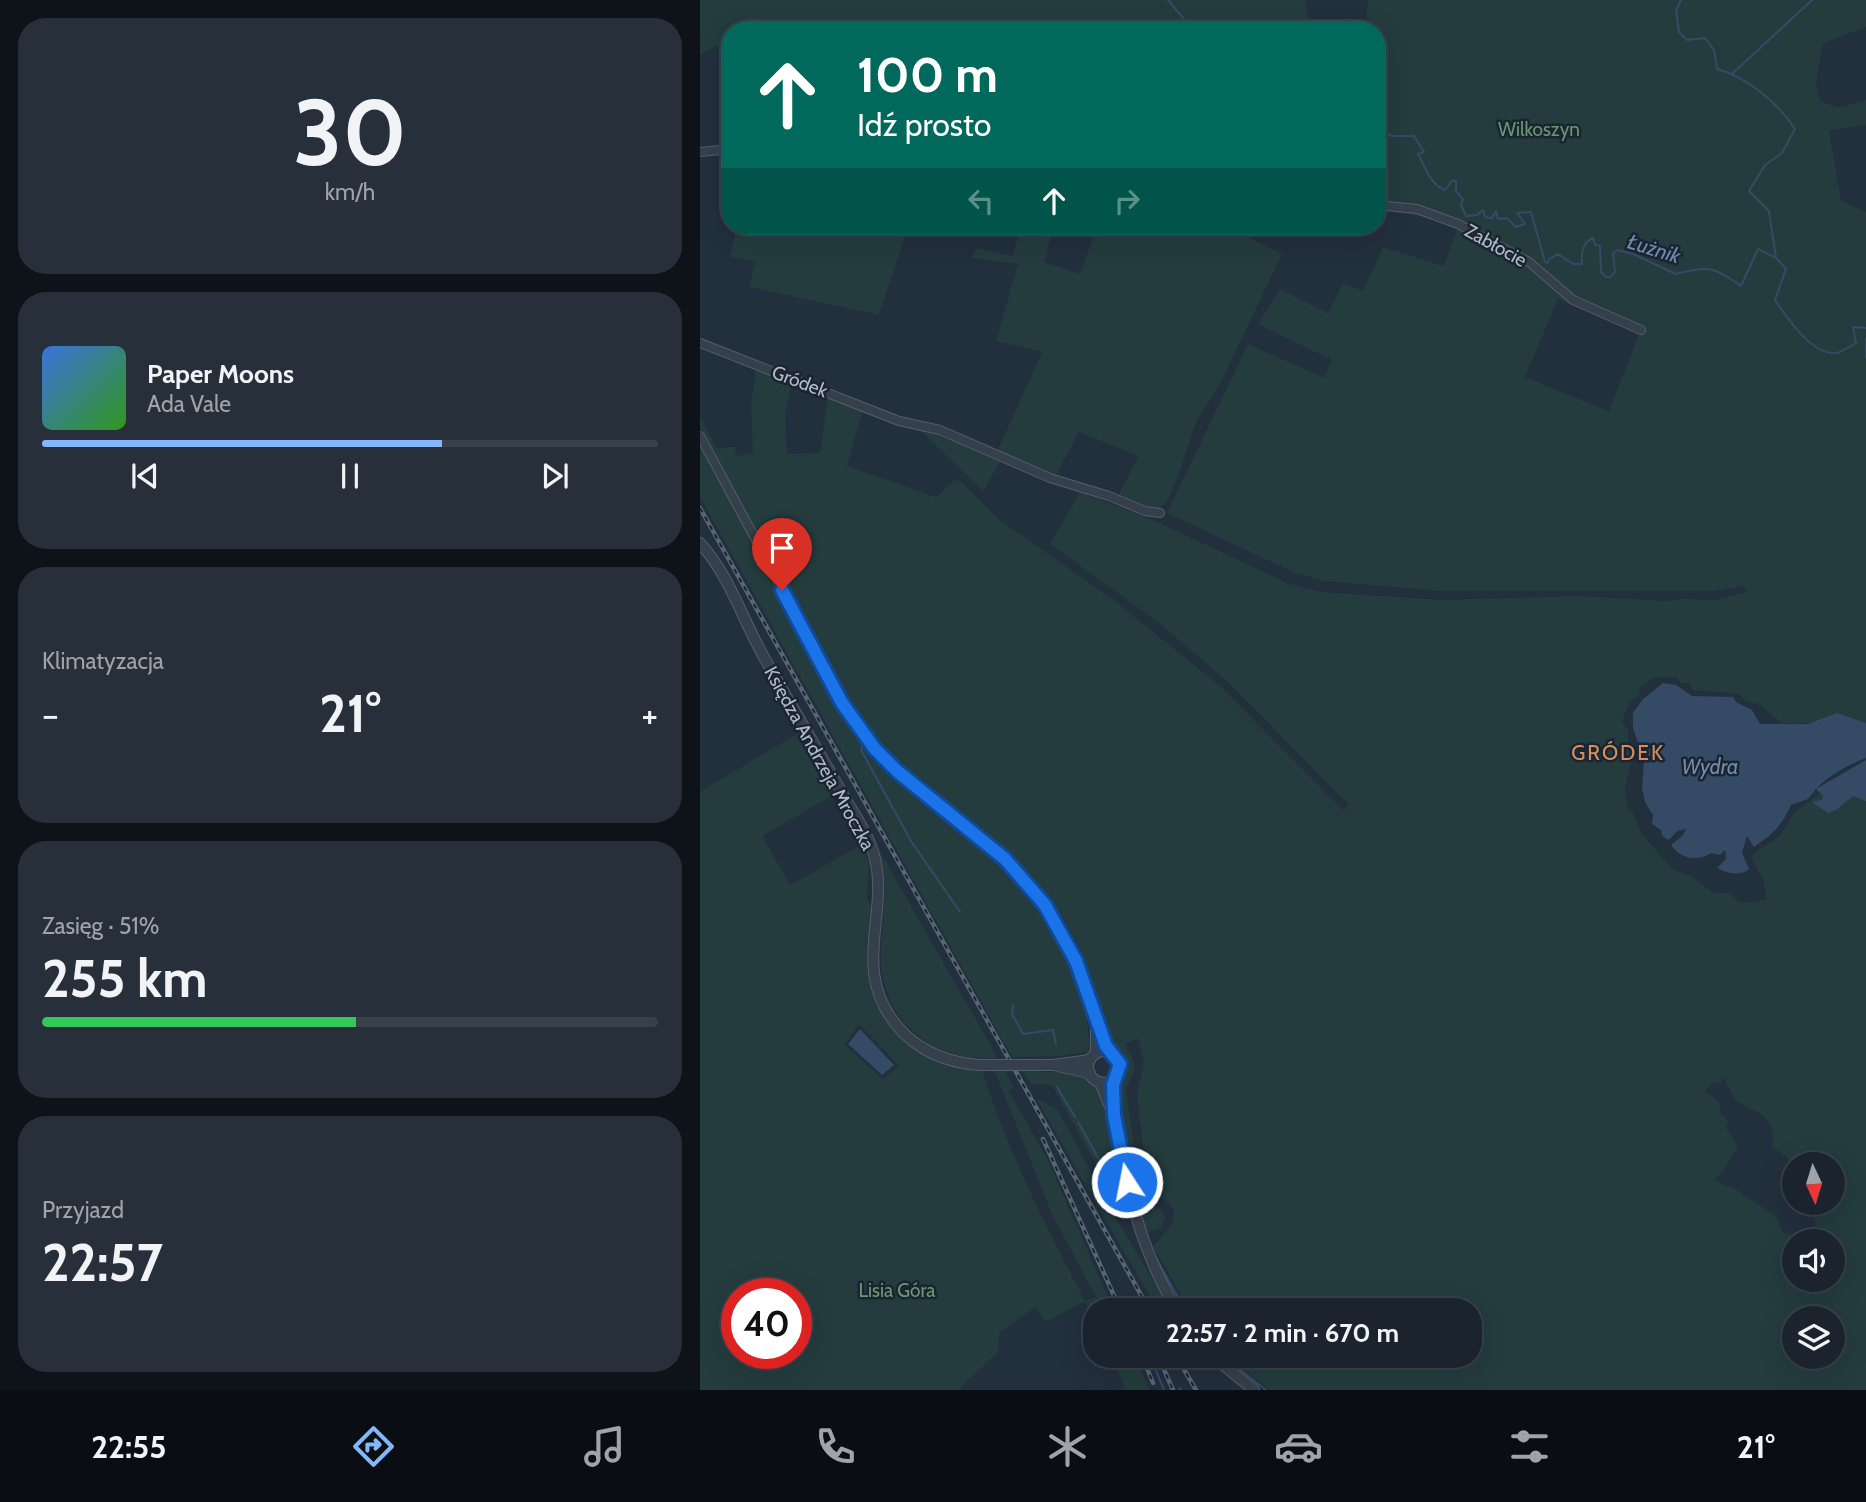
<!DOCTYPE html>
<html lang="pl">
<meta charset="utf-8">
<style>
:root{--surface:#1a232e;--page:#272f3a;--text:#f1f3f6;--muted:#9fa4aa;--line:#38404a;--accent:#84b6fb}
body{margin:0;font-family:Cabin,sans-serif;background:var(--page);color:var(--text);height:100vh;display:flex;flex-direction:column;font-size:26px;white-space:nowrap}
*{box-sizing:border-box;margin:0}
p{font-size:23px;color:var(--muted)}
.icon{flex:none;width:38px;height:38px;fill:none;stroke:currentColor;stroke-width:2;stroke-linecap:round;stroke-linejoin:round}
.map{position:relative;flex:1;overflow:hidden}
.side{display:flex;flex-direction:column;gap:18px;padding:18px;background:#0e1319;width:700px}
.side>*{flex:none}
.guide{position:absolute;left:21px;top:21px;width:665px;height:214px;border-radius:28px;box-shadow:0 7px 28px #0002,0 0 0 2px var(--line);background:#00695c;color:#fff;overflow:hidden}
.needle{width:46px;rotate:176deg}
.buttons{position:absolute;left:1082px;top:1152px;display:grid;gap:14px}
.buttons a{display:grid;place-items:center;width:63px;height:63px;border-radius:50%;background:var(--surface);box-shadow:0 7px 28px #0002,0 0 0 2px var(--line);font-size:35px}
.speed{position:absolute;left:21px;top:1278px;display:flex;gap:14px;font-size:35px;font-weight:700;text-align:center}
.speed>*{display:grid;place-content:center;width:91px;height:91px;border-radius:50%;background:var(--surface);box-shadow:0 7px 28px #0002,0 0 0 2px var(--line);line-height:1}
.speed .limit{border:10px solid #d22;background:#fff;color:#111}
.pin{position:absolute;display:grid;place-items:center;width:60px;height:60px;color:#fff;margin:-72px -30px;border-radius:50% 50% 50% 0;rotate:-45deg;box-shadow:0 0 7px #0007}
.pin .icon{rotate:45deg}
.me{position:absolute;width:77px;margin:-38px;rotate:349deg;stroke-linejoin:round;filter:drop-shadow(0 0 5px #0008)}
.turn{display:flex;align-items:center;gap:24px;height:147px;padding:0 21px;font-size:32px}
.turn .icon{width:91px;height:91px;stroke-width:2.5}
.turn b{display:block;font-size:49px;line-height:60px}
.lanes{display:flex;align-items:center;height:66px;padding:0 21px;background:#0003;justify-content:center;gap:35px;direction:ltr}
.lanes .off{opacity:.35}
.big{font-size:52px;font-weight:700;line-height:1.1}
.side .card{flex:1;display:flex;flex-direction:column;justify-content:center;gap:10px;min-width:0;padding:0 24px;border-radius:28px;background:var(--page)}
.side .dial{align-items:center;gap:0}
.dial b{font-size:91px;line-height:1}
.song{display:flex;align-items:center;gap:21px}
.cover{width:84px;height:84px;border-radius:10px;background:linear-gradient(135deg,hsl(220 70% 55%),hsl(110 70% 35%))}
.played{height:7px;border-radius:4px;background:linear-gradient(90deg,var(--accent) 65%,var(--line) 65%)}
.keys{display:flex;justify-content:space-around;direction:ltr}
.heat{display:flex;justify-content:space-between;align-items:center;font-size:38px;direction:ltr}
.charge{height:10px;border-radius:5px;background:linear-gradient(90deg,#34c759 51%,var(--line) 0)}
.trip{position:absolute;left:383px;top:1298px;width:399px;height:70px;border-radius:28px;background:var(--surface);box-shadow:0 7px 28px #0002,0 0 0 2px var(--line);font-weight:700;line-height:70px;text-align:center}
.menu{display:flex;height:112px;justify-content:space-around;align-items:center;background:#0a0e12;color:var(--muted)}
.menu .icon{width:49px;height:49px}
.menu .selected{color:var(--accent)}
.menu b{font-size:32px;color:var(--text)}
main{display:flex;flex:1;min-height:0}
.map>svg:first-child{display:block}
.green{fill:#243c3e;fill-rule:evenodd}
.water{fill:#354b65}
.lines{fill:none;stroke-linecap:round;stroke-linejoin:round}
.stream{stroke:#354b65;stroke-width:2}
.minor-casing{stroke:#545e6b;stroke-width:10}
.tertiary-casing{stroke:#545e6b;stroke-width:12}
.minor{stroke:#36404d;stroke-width:8}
.tertiary{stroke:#36404d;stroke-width:10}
.rail-casing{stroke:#586574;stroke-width:4.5}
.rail{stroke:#1b2532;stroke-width:2;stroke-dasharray:5;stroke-linecap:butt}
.tertiary-bridge-casing{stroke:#545e6b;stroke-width:12;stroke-linecap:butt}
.tertiary-bridge{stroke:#36404d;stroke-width:10}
.route-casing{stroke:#114b97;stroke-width:18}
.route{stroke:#1a73e8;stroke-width:12}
.labels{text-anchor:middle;stroke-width:5;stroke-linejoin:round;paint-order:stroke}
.park-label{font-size:19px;fill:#689a72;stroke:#1b2532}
.street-label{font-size:19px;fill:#b2bbc9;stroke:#1b2532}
.water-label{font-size:21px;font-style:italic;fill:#718dad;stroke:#1b2532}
.neighbourhood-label{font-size:21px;letter-spacing:2px;fill:#d88f5e;stroke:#1b2532}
</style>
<main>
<section class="side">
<div class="card dial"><b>30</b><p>km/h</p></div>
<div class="card">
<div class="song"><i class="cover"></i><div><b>Paper Moons</b><p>Ada Vale</p></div></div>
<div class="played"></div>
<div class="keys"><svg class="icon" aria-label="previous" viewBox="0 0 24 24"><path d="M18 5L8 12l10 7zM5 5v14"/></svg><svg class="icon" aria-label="pause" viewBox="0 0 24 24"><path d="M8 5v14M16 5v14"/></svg><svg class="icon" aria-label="next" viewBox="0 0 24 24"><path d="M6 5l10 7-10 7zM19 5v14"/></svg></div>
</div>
<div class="card"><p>Klimatyzacja</p>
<div class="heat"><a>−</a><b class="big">21°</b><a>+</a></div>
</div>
<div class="card"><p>Zasięg · 51%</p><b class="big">255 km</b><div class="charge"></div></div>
<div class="card"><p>Przyjazd</p><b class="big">22:57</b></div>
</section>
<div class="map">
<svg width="1166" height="1390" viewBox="0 0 1166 1390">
<rect width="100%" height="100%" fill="#222f3d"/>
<!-- green -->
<g class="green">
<polygon points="0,0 605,0 611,30 81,30 54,25 46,30 30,30 30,39 0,55"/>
<path d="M668 0H1166V27L1123 43 1116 83 1120 101 1138 108 1166 100V125L1129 130 1141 200 1166 212V738L1126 722 1082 724 1059 704 1045 701 1039 694 993 690 989 683H981L976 677H955L941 686 939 695 929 703 922 722 928 730 929 753 933 756 925 787 928 810 933 813 941 833 973 870 991 876 1014 893H1029L1040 903 1067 900 1063 879 1052 859 1054 853 1080 836 1094 813 1128 787 1166 763V1390H570L526 1356H770V1311H489L453 1246C464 1235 487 1214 464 1199 459 1196 453 1194 448 1191L437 1095 444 1063 438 1038 425 1044 434 1062V1071L426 1090 441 1195C448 1205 461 1205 465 1217L462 1227 446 1233 441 1219 424 1130 419 1086 426 1072 427 1064 425 1056 409 1040 379 946 365 921 332 875 286 833 196 762 165 728 0 428V417L17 448 35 447 36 456 53 453 51 406 56 367 92 382 85 415 87 454 120 453 128 395 163 409 147 466 236 497 257 478 297 518 415 601 521 687 644 811 648 804 528 682 458 622 350 544 380 492 458 522 587 583 621 592 742 600 878 596 966 601 982 599 1014 600 1047 592 1044 586 1015 591H742L623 581 593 572 467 513 548 344 624 378 632 360 558 324 580 289 628 313 643 283 663 291 683 247 744 266 757 229 726 217 677 210V30H665ZM858 299 940 332 909 411 825 377ZM1024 1078C1027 1084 1033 1099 1038 1102 1059 1115 1077 1115 1072 1147L1087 1157 1094 1168V1164H1132V1202H1120L1108 1208 1115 1218V1226L1098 1236 1083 1233 1077 1217 1039 1191 1014 1180 1023 1171 1038 1146 1026 1128 1029 1121 1021 1115 1019 1102 1005 1091 1013 1082 1019 1084ZM1094 1241H1132V1279H1094ZM1094 1318H1132V1356H1094Z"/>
<polygon points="37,226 167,226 206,234 179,315 49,287 55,262 30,257"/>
<polygon points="321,226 354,226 344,262 380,274 397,226 526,226 582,254 520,384 496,422 477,479 466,503 454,511 418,497 438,456 379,432 355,477 297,452 342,352 296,341 318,264 272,258 276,248 313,256"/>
<polygon points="220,430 233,431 301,460 283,491"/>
<polygon points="0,444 133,694 164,743 202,782 264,830 319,880 356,931 380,983 385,1003 390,1048 386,1052 360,1056 312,1057 0,497"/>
<path d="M100 732 135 794 62 836 90 885 163 844 169 865 167 899 172 907C170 928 165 951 168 972 175 1033 225 1066 282 1070 307 1151 346 1226 385 1301L396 1297 352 1214 294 1070H305L314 1088 309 1092 346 1156 414 1311H396L395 1321 385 1301 346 1322 335 1307 299 1333 298 1352 258 1390H0V792ZM159 1024 199 1066 183 1079 145 1045ZM96 1293V1353H37V1293Z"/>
<path d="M179 850 298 1058C283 1058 269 1058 255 1054 214 1044 182 1005 181 963 180 922 191 891 179 850Z"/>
<polygon points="323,1071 379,1073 401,1090 428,1215 424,1215 352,1085 331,1084"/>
<polygon points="336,1098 358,1110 416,1219 472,1311 458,1311"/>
<polygon points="413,1356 434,1356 450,1390 425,1390"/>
</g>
<!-- water -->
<g class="water">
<path d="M963 683 976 685 992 696 1033 697 1036 702 1052 710 1060 724H1108L1137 713 1166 723V758C1148 765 1129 775 1116 789L1166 760V801L1153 796 1136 810 1128 813 1112 802 1122 800 1123 796 1116 789 1108 799 1091 805C1080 828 1074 833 1054 847L1047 836 1042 853 1049 869C1041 876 1027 874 1017 868L1026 859 1025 850 1020 855 1011 853C998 862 980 859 971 845L983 835 986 829 977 831 969 840 962 836 961 830 952 824 953 815 945 802 942 788 944 760 933 728V713L943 699Z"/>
<polygon points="160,1029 194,1065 182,1075 148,1044"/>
</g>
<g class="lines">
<!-- stream -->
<g class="stream">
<polyline points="468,0 493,30"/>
<path d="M981 0 976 10 979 32 987 40 1005 38 1014 50 1017 69C1046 76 1079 104 1095 129L1082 153 1065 165 1049 191 1069 211 1076 258"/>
<polyline points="1033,73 1112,0"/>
<path d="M677 121 682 122 687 133 691 136H714L724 152 718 154C725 166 730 185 745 190L752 181H756V191L763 199 761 205 766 216 777 215 783 210 785 217 792 218 796 211 798 219 807 218 816 227 825 224 817 213 831 212 845 262 848 263 849 259 858 254 873 264H882C881 251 883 243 893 238L895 245 900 246 901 272 906 277H911L915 272 913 253 918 250 933 254 976 274C1009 265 1014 267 1041 286L1058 249 1076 258 1086 269 1075 300C1086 317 1112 356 1136 353 1142 352 1150 346 1156 343L1153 327 1166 328"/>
<polyline points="1166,339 1166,357"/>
<polyline points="164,743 161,750 211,841 260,912"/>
<polyline points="313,1005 312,1014 323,1034 353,1030 356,1044"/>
<polyline points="357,1087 375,1117"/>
<polyline points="378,1122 409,1177"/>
<polyline points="412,1181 421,1201"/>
<polyline points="457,1260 486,1311"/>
<polyline points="450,1356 464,1390"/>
<polyline points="523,1356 566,1390"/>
<polyline points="480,1388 481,1390"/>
</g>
<!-- minor casing -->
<g class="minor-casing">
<g id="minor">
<polyline points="0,152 30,149"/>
<polyline points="677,205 717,209 758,224 829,262 873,300 941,330"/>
<polyline points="0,343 199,421 240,430 350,478 409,496 445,511 460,513"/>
<polyline points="0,436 155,724 185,760 291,846 334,892 369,947 409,1051"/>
<polyline points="395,1022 395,1054"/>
</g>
</g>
<!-- tertiary casing -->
<g class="tertiary-casing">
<g id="tertiary">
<path d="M0 543C30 576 43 621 65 659 90 704 117 748 142 793 154 814 170 836 175 859 187 908 159 959 184 1006 203 1043 238 1062 279 1065"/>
<circle cx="404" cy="1067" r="16"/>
<polyline points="320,1065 353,1065 390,1060"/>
<polyline points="357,1066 390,1073"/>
<path d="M414 1079C410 1102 416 1127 421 1149 434 1215 443 1251 477 1311"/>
<polyline points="400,1082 413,1114"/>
<polyline points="512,1356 554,1390"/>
</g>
</g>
<!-- minor -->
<use href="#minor" class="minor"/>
<!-- tertiary -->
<use href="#tertiary" class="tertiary"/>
<!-- rail casing -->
<g class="rail-casing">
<g id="rail">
<polyline points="0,508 450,1311"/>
<polyline points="343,1139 421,1311"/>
<polyline points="442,1356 453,1383"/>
<polyline points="458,1356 473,1390"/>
<polyline points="476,1356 496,1390"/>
</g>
</g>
<!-- rail -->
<use href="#rail" class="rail"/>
<!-- tertiary-bridge casing -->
<g class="tertiary-bridge-casing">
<polyline id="tertiary-bridge" points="279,1065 320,1065"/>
</g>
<!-- tertiary-bridge -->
<use href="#tertiary-bridge" class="tertiary-bridge"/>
</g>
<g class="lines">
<!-- route casing -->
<g class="route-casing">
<polyline id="route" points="82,590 142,703 175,749 197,771 305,859 345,905 376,961 406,1046 420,1064 413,1085 414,1115 427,1182"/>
</g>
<!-- route -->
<use href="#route" class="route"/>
</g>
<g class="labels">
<!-- park labels -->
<g class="park-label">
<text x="839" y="136">Wilkoszyn</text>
<text x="197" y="1297">Lisia Góra</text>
</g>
<!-- street labels -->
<g class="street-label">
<text transform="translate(796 245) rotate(29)" y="7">Zabłocie</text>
<text transform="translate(100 381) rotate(21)" y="7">Gródek</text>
<text transform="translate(120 758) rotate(61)" y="7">Księdza Andrzeja Mroczka</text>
</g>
<!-- water labels -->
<g class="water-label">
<text transform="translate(954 249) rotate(17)" y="7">Łużnik</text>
<text x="1010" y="774">Wydra</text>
</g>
<!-- neighbourhood labels -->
<g class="neighbourhood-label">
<text x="918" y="760">GRÓDEK</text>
</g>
</g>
</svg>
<div class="buttons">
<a><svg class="needle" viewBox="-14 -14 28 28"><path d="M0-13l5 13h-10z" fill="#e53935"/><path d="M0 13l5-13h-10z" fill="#9fa4aa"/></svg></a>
<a><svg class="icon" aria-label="sound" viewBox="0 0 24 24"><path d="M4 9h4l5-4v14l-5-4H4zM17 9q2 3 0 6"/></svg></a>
<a><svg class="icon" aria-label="layers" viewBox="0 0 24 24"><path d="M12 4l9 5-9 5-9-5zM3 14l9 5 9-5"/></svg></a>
</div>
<div class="speed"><div class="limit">40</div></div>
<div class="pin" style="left:82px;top:590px;background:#d93025"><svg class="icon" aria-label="arrive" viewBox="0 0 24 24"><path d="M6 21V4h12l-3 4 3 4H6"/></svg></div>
<svg class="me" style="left:427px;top:1182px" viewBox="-20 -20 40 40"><circle r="17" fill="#1a73e8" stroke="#fff" stroke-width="3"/><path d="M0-11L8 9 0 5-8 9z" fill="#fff"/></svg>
<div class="trip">22:57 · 2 min · 670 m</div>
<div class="guide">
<div class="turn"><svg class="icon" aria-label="ahead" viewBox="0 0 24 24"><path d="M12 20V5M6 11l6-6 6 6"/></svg><div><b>100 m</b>Idź prosto</div></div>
<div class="lanes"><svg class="icon off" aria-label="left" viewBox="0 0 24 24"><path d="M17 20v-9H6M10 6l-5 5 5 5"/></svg><svg class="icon" aria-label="ahead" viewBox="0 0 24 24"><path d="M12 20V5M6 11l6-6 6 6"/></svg><svg class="icon off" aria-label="right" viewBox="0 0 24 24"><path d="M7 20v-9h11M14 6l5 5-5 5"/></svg></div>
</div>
</div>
</main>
<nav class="menu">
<b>22:55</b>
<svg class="icon selected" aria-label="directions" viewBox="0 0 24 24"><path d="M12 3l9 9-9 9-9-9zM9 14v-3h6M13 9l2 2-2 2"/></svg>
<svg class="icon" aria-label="music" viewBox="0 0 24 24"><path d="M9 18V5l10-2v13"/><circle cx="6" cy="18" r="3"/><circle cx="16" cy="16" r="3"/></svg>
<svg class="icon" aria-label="phone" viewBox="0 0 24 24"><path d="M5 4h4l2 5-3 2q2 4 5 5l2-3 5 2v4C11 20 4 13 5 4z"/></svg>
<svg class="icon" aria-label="climate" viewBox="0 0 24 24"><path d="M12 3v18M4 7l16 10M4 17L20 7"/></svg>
<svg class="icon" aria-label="car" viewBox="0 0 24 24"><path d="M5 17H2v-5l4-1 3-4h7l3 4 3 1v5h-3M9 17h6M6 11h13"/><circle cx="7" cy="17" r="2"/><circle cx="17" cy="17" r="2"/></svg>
<svg class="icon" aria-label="filters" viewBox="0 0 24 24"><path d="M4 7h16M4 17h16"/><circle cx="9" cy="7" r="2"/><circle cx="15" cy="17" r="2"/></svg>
<b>21°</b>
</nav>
